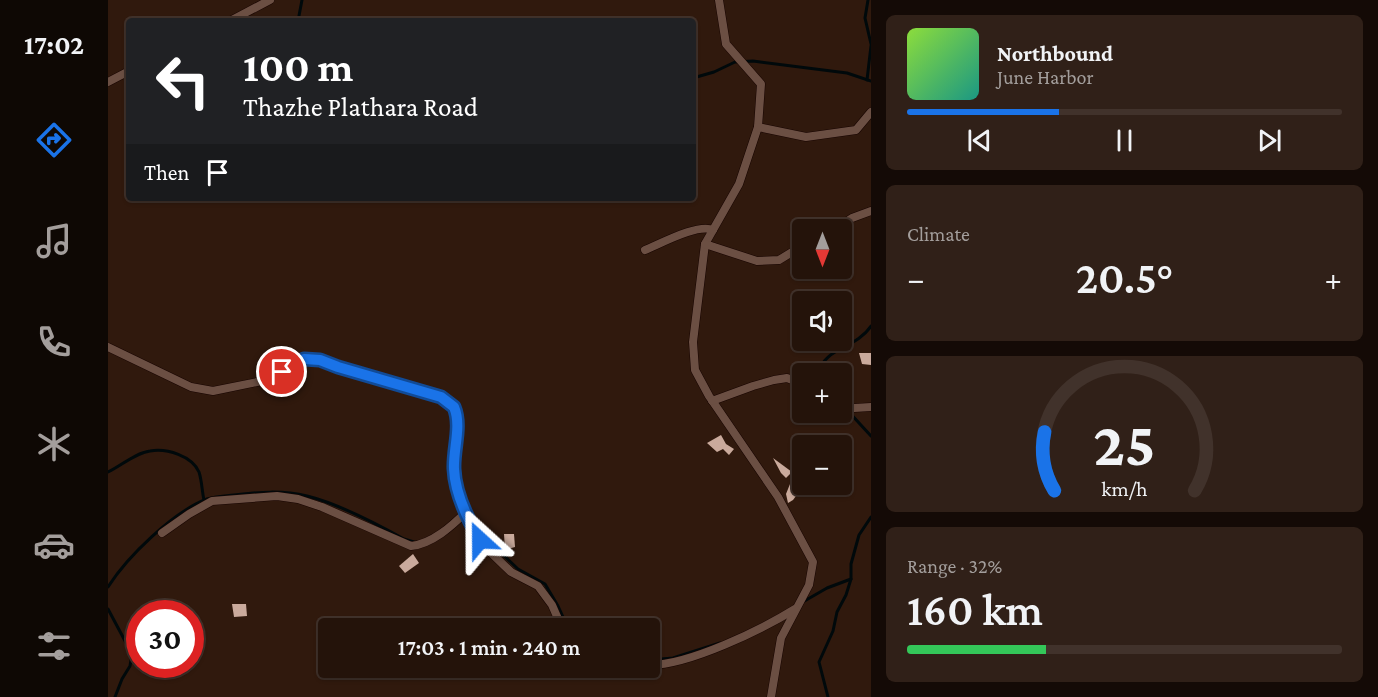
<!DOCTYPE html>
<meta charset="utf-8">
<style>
:root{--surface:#24130a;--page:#302018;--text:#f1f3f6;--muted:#a39e9c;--line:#41322b;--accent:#1a73e8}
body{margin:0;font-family:"Crimson Pro",serif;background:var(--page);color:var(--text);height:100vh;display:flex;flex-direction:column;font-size:22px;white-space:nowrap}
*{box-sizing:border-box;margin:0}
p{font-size:20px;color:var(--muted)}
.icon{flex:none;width:33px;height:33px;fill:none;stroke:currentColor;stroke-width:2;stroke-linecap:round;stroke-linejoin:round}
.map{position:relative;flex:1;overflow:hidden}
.sheet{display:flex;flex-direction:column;gap:15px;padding:15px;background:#140a06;width:507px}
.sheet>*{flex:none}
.top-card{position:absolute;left:18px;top:18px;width:570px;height:183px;border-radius:6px;box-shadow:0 2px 4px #0004,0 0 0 2px var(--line);background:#202124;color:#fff;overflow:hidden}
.needle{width:39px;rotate:180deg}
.buttons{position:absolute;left:684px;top:219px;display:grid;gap:12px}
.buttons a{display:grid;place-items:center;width:60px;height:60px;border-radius:6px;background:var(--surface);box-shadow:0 2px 4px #0004,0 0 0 2px var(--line);font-size:30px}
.speed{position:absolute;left:18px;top:600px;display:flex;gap:12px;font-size:30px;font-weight:700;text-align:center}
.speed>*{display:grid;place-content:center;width:78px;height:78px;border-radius:50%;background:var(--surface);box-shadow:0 2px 4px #0004,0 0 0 2px var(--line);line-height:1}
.speed .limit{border:9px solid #d22;background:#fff;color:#111}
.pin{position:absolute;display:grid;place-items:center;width:51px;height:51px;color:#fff;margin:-26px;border:3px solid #fff;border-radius:50%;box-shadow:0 2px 6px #0007}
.me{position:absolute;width:66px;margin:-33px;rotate:336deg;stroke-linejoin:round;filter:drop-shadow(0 0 4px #0008)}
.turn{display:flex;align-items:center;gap:21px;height:126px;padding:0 18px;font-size:27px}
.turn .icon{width:78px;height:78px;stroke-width:2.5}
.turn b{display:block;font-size:42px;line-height:51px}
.then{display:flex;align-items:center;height:57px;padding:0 18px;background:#0003;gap:12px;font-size:22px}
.big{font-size:45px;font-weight:600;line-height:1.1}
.sheet .tile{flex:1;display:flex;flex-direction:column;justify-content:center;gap:9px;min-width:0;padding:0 21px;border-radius:9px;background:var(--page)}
.sheet .dial{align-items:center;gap:0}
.dial svg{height:156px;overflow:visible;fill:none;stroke:var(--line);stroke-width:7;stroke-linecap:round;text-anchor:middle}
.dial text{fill:var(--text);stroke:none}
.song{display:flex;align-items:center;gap:18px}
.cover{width:72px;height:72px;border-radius:9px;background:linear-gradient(135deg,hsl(90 70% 55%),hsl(170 70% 35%))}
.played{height:6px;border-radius:3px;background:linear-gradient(90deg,var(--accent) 35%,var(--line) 35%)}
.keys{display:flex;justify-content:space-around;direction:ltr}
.heat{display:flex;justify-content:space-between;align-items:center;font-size:33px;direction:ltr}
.charge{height:9px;border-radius:4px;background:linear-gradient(90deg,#34c759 32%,var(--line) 0)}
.trip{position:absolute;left:210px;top:618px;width:342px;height:60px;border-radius:6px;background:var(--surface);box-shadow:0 2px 4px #0004,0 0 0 2px var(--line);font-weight:600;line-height:60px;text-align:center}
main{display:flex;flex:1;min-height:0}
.menu{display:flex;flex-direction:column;width:108px;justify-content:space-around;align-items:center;background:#0e0804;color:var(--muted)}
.menu .icon{width:42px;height:42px}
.menu .on{color:var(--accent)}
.menu b{font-size:27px;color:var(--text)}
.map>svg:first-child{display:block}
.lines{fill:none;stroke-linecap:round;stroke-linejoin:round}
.stream{stroke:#00090b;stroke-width:3}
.building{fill:#caaa9c}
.minor-casing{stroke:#170400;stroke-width:9}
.minor{stroke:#6b4f43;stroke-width:8}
.route-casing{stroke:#114b97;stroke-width:15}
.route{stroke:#1a73e8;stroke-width:10}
</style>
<main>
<nav class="menu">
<b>17:02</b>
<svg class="icon on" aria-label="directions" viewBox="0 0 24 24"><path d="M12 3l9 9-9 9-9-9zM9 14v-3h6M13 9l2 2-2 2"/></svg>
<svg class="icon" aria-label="music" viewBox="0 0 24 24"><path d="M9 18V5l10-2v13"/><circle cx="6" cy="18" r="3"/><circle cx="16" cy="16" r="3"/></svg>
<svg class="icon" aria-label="phone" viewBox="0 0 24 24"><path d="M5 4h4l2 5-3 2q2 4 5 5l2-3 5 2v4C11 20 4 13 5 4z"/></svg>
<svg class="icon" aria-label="climate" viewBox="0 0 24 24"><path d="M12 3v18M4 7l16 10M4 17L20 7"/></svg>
<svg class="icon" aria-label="car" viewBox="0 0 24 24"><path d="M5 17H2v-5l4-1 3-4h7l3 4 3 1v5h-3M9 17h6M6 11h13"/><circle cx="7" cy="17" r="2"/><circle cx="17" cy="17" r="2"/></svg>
<svg class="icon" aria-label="filters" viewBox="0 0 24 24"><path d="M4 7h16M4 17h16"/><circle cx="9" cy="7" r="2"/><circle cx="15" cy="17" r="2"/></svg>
</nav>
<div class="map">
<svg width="763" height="697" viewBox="0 0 763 697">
<rect width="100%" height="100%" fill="#30190d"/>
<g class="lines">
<!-- stream -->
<g class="stream">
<polyline points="760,0 757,18 763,44"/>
<polyline points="190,21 194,0"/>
<polyline points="585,78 606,72 627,62 645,61 739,73 763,81"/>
<polyline points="759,80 763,46"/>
<path d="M710 374C716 347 748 349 763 326"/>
<polyline points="734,408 740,411 763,436"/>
<path d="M0 472C13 466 27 453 42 451 59 448 84 456 91 472 94 481 94 492 96 500"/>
<polyline points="379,544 391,551 410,569 437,584 450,606 460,628"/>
<path d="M0 587C19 557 65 512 99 499 107 496 117 496 126 495 151 492 174 490 199 496 228 503 269 524 296 539L306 542"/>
<polyline points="693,603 719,588 743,579"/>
<polyline points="0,609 24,654 22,666 14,679 7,697"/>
<polyline points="542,660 565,658 612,643"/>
<polyline points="720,697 711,662 725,631 729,612 738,595 743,579 743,564 751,535 763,517"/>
</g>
</g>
<!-- building -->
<g class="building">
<polygon points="751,353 763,353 763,365 754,364"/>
<polygon points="613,435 618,444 626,449 621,455 615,449 609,452 599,443"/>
<polygon points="665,458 684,472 678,478 673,473"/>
<polygon points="682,484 691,492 685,500 680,503 678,494"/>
<polygon points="396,534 406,534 407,547 397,550"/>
<polygon points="305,554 311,563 297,573 291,566"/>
<polygon points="124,604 138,604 139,616 126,617"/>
</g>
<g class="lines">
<!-- minor casing -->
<g class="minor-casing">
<g id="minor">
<polyline points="611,0 618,44 653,84 650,127 631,184 597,244 585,342 587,370 601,396 670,497 705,562 701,585 673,638 663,697"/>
<polyline points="122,21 162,0"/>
<polyline points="0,82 21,71"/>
<polyline points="650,127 698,137 748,130 763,112"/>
<polyline points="726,230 744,218 763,211"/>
<polyline points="597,244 649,261 671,260 694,246"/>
<path d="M537 250C552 244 590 223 605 230"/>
<polyline points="0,347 83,387 105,391 154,381 174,372 196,359 217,361 230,367 333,397 346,407 348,411 349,422 346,471 348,486 368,534 376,546 403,572 430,586 444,605 454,628"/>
<polyline points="604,401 645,386 666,380 679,378 692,383 694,388"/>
<polyline points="734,404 746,408 763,407"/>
<path d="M54 533 81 514 104 501 169 496 190 499 214 507 303 546C324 544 344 526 359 511"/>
<path d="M542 665C581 665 653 630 687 609"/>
</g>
</g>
<!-- minor -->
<use href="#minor" class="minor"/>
</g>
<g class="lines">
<!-- route casing -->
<g class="route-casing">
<path id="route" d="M174 372 196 359 212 360 230 367 333 397 346 407C354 426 345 449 346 469 347 492 360 520 372 540"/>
</g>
<!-- route -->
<use href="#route" class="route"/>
</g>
</svg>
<div class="buttons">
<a><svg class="needle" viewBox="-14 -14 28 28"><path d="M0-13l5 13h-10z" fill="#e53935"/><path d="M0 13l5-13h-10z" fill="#a39e9c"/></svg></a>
<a><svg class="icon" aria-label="sound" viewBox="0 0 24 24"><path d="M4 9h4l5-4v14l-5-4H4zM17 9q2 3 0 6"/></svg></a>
<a>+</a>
<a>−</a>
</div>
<div class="speed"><div class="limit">30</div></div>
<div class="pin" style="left:174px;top:372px;background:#d93025"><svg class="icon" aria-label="arrive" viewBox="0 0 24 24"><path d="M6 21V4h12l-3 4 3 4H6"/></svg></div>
<svg class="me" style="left:372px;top:540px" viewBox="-20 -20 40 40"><path d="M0-17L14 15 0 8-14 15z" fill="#1a73e8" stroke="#fff" stroke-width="4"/></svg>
<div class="trip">17:03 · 1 min · 240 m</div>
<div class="top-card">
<div class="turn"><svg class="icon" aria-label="left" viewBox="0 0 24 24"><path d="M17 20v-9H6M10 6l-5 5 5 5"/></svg><div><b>100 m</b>Thazhe Plathara Road</div></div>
<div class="then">Then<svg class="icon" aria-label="arrive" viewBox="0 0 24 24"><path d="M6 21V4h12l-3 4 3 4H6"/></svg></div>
</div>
</div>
<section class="sheet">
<div class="tile">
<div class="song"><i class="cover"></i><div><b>Northbound</b><p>June Harbor</p></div></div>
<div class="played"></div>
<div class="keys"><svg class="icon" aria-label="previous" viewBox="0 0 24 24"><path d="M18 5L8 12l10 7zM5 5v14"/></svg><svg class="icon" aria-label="pause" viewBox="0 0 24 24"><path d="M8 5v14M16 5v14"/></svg><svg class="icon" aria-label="next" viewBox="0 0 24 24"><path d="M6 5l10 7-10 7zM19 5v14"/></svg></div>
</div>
<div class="tile"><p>Climate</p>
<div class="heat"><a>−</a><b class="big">20.5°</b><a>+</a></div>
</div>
<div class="tile dial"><svg viewBox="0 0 100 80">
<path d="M14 69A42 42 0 1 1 86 69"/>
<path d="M14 69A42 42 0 0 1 9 39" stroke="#1a73e8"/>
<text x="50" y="56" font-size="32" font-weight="700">25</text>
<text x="50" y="72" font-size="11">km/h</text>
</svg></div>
<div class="tile"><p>Range · 32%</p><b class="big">160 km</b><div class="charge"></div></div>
</section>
</main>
